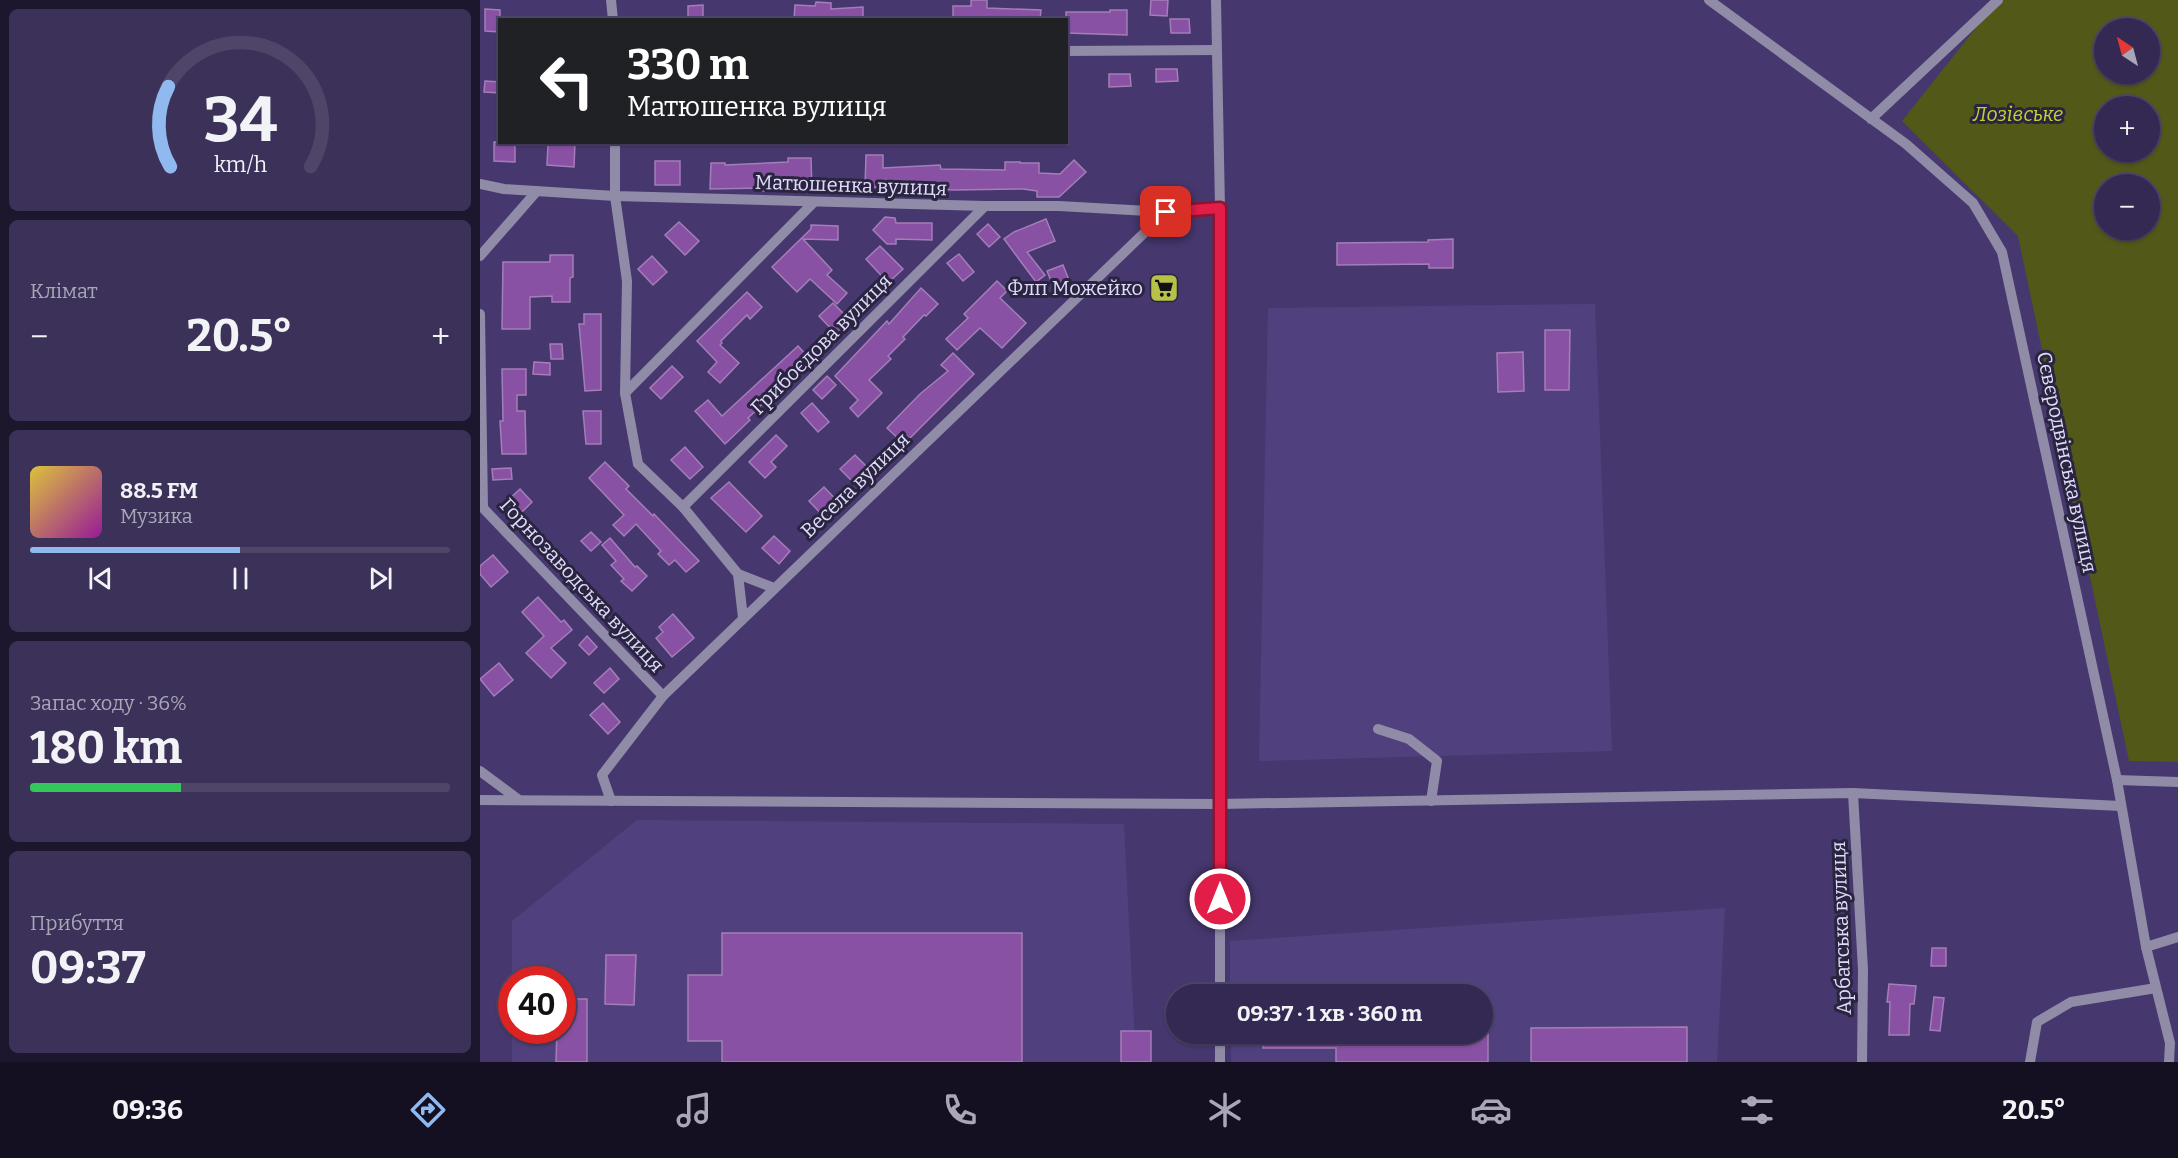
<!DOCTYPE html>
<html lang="uk">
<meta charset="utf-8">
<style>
:root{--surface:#342952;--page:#3c3159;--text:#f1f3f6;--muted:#a9a6b8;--line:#4e4569;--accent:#90b9f0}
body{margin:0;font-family:Bitter,serif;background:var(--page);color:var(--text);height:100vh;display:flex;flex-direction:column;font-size:22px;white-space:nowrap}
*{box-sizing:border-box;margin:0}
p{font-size:20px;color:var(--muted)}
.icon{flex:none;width:33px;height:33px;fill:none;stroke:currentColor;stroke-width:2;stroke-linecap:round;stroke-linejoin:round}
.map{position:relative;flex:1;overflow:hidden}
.drawer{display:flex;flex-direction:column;gap:9px;padding:9px;background:#1d172d;width:480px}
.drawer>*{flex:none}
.top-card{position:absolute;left:18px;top:18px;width:570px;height:126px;border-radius:0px;box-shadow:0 2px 4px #0004,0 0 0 2px var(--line);background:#202124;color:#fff;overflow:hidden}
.needle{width:39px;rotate:324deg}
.controls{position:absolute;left:1614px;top:18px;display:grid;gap:12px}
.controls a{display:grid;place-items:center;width:66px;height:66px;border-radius:50%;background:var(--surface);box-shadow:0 2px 4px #0004,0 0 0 2px var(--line);font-size:30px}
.speed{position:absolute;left:18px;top:966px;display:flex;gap:12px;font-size:30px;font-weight:700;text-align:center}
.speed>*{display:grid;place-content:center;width:78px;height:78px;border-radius:50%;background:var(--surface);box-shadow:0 2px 4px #0004,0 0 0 2px var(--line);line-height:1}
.speed .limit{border:9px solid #d22;background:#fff;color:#111}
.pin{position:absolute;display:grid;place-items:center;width:51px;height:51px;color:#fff;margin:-26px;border-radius:12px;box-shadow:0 3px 9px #0006}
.me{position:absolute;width:66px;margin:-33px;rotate:0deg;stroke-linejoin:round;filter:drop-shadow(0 0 4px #0008)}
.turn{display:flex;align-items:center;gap:21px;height:126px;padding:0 30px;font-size:27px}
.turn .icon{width:78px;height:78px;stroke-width:2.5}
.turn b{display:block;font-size:42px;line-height:51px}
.big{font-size:45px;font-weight:700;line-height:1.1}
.drawer .card{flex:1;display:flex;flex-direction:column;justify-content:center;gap:9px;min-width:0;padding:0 21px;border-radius:9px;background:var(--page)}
.drawer .dial{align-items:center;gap:0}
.dial svg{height:156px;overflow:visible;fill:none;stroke:var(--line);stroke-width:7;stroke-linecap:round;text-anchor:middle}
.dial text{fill:var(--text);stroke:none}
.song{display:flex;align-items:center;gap:18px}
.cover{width:72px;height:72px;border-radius:9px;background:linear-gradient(135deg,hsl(50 70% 55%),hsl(300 70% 35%))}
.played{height:6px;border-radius:3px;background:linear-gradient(90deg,var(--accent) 50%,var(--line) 50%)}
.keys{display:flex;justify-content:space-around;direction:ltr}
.heat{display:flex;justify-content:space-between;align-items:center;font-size:33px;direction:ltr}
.charge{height:9px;border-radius:4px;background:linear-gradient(90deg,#34c759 36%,var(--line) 0)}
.trip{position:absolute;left:686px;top:984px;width:327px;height:60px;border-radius:30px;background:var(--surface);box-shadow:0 2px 4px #0004,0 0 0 2px var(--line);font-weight:700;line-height:60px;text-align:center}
.tab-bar{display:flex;height:96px;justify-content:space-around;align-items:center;background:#151021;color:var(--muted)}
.tab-bar .icon{width:42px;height:42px}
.tab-bar .current{color:var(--accent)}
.tab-bar b{font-size:27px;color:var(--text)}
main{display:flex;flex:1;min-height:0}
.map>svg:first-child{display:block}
.built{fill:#51407e}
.green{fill:#525818;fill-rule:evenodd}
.building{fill:#8851a3;stroke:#a47eb7;stroke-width:1.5}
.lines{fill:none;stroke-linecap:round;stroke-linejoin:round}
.minor{stroke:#908ba7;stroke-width:10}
.route-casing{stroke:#92132f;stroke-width:15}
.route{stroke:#e11d48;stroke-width:10}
.labels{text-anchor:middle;stroke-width:6;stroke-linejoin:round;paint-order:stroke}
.park-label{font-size:20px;font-style:italic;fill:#c4d038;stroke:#2a253e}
.street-label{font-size:20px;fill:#e0dafc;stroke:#2a253e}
.poi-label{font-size:20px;fill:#e0dafc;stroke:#2a253e;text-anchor:end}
</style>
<main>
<section class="drawer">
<div class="card dial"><svg viewBox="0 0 100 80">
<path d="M14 69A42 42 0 1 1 86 69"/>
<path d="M14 69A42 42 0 0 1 13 28" stroke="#90b9f0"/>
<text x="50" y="56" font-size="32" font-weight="700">34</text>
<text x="50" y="72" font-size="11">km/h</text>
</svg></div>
<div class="card"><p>Клімат</p>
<div class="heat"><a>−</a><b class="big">20.5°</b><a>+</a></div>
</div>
<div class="card">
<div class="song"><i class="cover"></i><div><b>88.5 FM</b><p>Музика</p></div></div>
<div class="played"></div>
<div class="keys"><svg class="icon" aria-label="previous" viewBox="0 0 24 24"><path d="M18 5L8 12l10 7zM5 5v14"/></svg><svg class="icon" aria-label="pause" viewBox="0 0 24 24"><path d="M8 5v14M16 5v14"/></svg><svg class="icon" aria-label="next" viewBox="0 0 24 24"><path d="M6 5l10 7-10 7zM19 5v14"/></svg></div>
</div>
<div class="card"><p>Запас ходу · 36%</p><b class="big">180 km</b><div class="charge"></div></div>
<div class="card"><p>Прибуття</p><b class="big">09:37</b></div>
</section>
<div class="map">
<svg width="1698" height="1062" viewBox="0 0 1698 1062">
<rect width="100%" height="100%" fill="#46376e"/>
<!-- built -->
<g class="built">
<polygon points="1115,304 1132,751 779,761 788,308"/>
<polygon points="157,820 644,824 656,1062 32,1062 32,1031 82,1030 82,980 32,979 32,921"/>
<polygon points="1245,908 1237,1062 751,1062 751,1034 1002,1034 1002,994 750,994 750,941"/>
</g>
<!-- green -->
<path class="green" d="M1518 0H1698V762L1649 761 1538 236 1422 121ZM1624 28H1670V74H1624ZM1624 106H1670V152H1624ZM1624 184H1670V230H1624Z"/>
<!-- building -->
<g class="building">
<polygon points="491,0 507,0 507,8 561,10 560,20 473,20 473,6 491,6"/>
<polygon points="671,0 688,0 687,16 670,15"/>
<polygon points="336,2 351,3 351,9 383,7 383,20 314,20 315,5 335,6"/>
<polygon points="223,5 223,20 208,20 208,6"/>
<polygon points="5,9 20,10 20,32 5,31"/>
<polygon points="630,10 647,10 647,35 586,33 586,12 630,12"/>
<polygon points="690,19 709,19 710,33 691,33"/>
<polygon points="676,69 697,69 698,81 676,82"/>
<polygon points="629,74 650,74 651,86 629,87"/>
<polygon points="5,81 20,82 20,93 4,92"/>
<polygon points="14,142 35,142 35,162 14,161"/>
<polygon points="76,142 95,142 94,167 67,165 68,144 76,145"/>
<polygon points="386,155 403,155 403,168 460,165 461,169 525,170 525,162 540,162 540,163 559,163 559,173 580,174 594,160 606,172 579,197 557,197 557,191 543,189 474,190 385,187"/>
<polygon points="308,158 331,158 332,191 282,191 282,188 230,189 231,163 245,163 245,165 308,162"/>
<rect x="175" y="161" width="25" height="24"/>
<polygon points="405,217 415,218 416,223 452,223 452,240 416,239 416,244 407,244 393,230"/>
<polygon points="566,219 575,241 547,252 565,275 556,282 524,239 534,232"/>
<polygon points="199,222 219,241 205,255 185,235"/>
<polygon points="508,224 520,237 509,247 497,234"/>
<polygon points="331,225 358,226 358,240 323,239 352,270 347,275 367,293 357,304 330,279 317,292 292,267 331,229"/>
<polygon points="973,239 973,268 949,268 949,264 857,265 857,243 948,242 948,240"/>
<polygon points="400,246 423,269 408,283 386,259"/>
<polygon points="479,254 494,272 483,281 467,263"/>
<polygon points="70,255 93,255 93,277 90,278 90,302 72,302 72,296 50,297 50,329 22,329 23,262 70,262"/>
<polygon points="172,256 187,272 173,285 158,269"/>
<polygon points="583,265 589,280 573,286 567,271"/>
<polygon points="517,281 527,291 520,298 546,323 522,348 500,328 477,350 466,339 488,318 484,314"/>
<polygon points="441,288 458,304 446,316 444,315 423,337 425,339 408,356 411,359 389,380 402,393 378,417 370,408 378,400 355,376 407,321 409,324"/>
<polygon points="267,292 282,307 270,319 267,315 241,341 242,343 240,345 259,363 240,383 228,372 237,362 217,341"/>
<polygon points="353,303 372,322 358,336 339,316"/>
<polygon points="104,314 121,314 121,390 105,391 99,324 104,324"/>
<polygon points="1065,330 1090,330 1089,390 1065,390"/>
<polygon points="70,344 82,344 83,359 71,359"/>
<polygon points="318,346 330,359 268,418 270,420 245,444 215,411 228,400 242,416"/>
<polygon points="1043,352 1044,391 1018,392 1017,353"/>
<polygon points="473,353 494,374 424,444 407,428 440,394 468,371 461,365"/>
<polygon points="54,362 70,363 70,375 53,374"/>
<polygon points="192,366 203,377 181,399 170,388"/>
<polygon points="22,369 46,369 46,395 37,395 37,411 45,411 46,454 22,454 20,421 23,421"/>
<polygon points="347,376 356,385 342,399 333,390"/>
<polygon points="332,403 349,422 338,432 321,413"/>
<polygon points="103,411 121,411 121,444 106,444"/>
<polygon points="296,435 307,446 291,462 296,467 285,478 269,462"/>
<polygon points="205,447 223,467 210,479 191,460"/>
<polygon points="375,455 393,473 378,487 360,469"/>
<polygon points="125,462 149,486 146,489 173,516 174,514 219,561 206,572 195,560 189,565 178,554 181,551 156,524 144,536 133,525 144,515 109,478"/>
<polygon points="31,468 32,479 13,480 12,469"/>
<polygon points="249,482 282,516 266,532 231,498"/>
<polygon points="344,487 361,505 346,519 329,501"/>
<polygon points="40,489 52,502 38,516 25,503"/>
<polygon points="111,532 121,542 111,551 101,541"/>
<polygon points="294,536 310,551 299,564 282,548"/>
<polygon points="130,538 155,567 157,566 167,576 152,591 141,581 144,579 131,565 136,561 122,545"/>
<polygon points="13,555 28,572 11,587 0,574 0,566"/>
<polygon points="58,597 81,622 84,620 92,630 71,648 86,663 71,678 46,653 64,636 42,612"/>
<polygon points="193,614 214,638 192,657 176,638 183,632 179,627"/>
<polygon points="107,636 117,647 109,655 99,645"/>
<polygon points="19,663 33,680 14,696 0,679"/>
<polygon points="130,668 139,679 124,693 114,683"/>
<polygon points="123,703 140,722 128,734 110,715"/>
<polygon points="242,933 542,933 542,1062 242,1062 242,1041 208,1041 208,975 242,975"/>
<polygon points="1452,948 1466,948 1466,966 1451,966"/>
<polygon points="126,955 156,955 154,1005 125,1004"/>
<polygon points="1409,984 1436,986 1434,1004 1430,1004 1429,1035 1409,1035 1410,1002 1407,1002"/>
<polygon points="1454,997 1464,998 1460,1031 1450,1030"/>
<polygon points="82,999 107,999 107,1062 76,1062 77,1030 82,1030"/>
<polygon points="1207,1027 1207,1062 1051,1062 1051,1028"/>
<rect x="641" y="1031" width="30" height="31"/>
<polygon points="783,1034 1008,1034 1008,1062 856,1062 856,1048 783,1048"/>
</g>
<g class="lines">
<!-- minor -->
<g class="minor">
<polyline points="131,0 133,20"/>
<polyline points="736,0 740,208 740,994"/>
<polyline points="1229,0 1426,144 1493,203 1522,252 1637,780 1666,947 1690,1043 1689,1062"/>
<polyline points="586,51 736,50"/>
<polyline points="1391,119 1518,0"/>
<polyline points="135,142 135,196 147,281 145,393 158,464 203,507 258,574 294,588"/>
<polyline points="0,184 24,189 135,196 505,206 579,206 686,212 740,208"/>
<polyline points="0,256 57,191"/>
<polyline points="0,314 3,508 183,696"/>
<polyline points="145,393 334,202"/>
<polyline points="203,507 505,206"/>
<polyline points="258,574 263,618"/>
<polyline points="898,729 929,739 957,761 951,801"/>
<polyline points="0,771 39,800"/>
<polyline points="1637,780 1698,782"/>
<polyline points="1373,793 1383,970 1382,1062"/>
<polyline points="0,800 740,804 1373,793 1641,806"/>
<polyline points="131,801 122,775 183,696 686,212"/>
<polyline points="1666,947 1698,937"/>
<polyline points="740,1034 740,1062"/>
<polyline points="1550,1062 1557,1022 1591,1002 1676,988"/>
</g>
</g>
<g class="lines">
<!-- route casing -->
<g class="route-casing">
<polyline id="route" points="686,212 740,208 740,899"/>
</g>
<!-- route -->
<use href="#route" class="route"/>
</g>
<!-- icons -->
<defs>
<g id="supermarket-square" transform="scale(1.5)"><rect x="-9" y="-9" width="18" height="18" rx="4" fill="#b7c148" stroke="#2a253e"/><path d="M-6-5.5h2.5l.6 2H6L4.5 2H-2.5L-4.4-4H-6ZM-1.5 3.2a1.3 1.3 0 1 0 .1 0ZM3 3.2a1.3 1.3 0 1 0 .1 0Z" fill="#111"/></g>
</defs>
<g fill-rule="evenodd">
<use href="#supermarket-square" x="684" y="288"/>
</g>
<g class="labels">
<!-- park labels -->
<g class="park-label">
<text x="1538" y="121">Лозівське</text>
</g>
<!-- street labels -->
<g class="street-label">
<text transform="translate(371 185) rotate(2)" y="7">Матюшенка вулиця</text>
<text transform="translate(341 344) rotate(-45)" y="7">Грибоєдова вулиця</text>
<text transform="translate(1587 462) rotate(78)" y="7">Сєвєродвінська вулиця</text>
<text transform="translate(375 485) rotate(-44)" y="7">Весела вулиця</text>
<text transform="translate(102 585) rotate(47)" y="7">Горнозаводська вулиця</text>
<text transform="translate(1361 928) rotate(-92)" y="7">Арбатська вулиця</text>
</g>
<!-- poi labels -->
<g class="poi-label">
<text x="663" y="295">Флп Можейко</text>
</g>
</g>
</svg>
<div class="controls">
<a><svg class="needle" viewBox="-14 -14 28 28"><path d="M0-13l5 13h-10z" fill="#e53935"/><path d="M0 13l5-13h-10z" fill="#a9a6b8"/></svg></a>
<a>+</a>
<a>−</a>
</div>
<div class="speed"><div class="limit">40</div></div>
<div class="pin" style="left:686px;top:212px;background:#d93025"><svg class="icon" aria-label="arrive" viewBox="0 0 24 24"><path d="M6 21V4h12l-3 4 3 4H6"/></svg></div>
<svg class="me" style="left:740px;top:899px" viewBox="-20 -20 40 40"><circle r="17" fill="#e11d48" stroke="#fff" stroke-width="3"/><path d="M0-11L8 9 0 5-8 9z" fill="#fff"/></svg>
<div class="trip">09:37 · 1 хв · 360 m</div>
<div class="top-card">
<div class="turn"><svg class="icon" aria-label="left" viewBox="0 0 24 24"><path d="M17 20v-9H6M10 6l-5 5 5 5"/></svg><div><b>330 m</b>Матюшенка вулиця</div></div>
</div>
</div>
</main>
<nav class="tab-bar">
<b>09:36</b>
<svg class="icon current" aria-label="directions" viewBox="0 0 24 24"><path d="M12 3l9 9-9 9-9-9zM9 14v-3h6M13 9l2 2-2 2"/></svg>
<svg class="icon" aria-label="music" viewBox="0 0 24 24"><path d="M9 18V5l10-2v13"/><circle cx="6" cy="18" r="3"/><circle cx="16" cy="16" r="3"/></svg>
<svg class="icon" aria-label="phone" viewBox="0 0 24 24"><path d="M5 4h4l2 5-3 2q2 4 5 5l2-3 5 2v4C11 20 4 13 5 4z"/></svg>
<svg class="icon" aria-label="climate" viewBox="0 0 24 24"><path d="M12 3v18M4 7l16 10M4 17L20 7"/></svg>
<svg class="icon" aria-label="car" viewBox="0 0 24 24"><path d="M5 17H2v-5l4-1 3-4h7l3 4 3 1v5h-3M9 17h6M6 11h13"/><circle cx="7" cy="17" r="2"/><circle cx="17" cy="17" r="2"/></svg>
<svg class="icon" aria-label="filters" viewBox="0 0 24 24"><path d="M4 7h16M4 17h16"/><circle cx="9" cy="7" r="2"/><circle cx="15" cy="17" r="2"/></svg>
<b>20.5°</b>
</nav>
